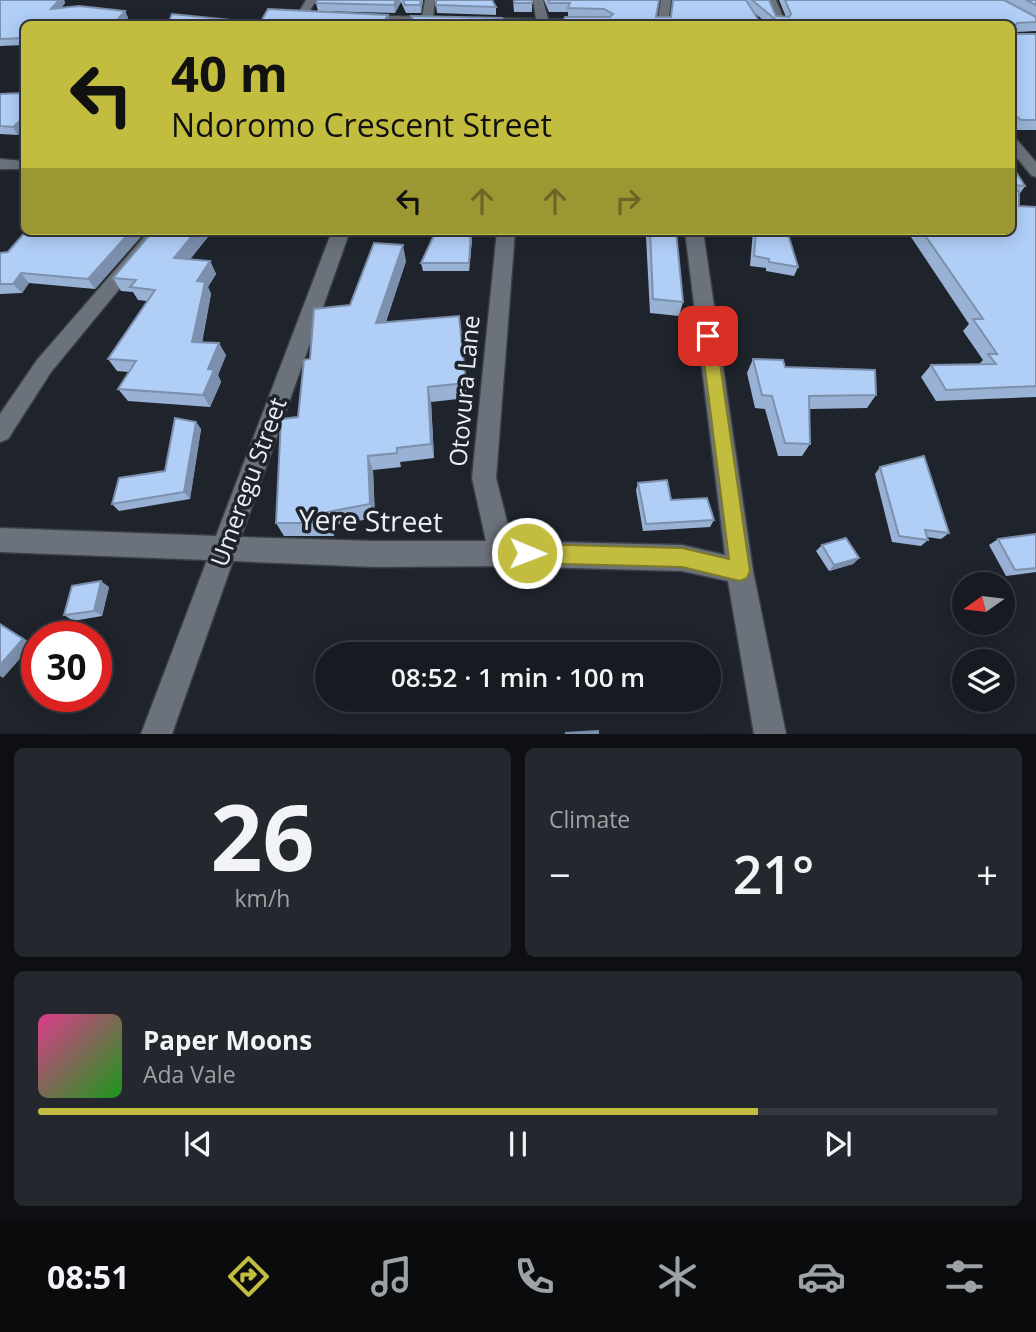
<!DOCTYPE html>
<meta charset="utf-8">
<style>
:root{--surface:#171b21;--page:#24282e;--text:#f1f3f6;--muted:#9ea1a5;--line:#36393f;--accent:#c2bd3f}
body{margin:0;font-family:"Open Sans",sans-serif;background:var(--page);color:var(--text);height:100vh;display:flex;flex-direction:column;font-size:26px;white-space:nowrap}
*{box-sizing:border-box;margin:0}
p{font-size:23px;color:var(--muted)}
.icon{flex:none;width:38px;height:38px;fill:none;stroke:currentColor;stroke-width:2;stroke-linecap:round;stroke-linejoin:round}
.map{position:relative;height:734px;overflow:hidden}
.panel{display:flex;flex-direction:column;gap:14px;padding:14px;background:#0d0f12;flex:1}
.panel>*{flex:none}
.banner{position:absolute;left:21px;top:21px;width:994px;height:214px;border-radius:10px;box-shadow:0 4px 18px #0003,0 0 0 2px var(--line);background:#c2bd3f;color:#111;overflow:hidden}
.needle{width:46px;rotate:256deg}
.controls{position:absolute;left:952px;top:572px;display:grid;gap:14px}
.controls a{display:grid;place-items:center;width:63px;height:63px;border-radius:50%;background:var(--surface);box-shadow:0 4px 18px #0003,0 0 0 2px var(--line);font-size:35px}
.speed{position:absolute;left:21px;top:621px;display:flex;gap:14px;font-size:35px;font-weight:700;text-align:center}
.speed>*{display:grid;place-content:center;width:91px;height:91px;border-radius:50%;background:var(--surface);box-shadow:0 4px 18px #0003,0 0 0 2px var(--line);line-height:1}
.speed .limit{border:10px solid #d22;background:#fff;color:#111}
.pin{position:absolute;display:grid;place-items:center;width:60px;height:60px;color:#fff;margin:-30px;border-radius:14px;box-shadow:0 4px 10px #0006}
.me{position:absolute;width:77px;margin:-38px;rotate:91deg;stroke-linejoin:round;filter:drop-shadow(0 0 5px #0008)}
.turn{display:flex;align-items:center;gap:24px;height:147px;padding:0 35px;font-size:32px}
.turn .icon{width:91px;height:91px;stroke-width:2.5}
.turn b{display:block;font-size:49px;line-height:60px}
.lanes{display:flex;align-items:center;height:66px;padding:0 35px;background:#0003;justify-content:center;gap:35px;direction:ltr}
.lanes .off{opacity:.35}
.big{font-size:52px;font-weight:600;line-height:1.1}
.panel .tile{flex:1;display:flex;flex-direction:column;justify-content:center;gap:10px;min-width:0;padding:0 24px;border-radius:10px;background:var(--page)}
.panel .dial{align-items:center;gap:0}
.dial b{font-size:91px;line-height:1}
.song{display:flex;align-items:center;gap:21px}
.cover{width:84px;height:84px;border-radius:10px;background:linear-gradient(135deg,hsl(330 70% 55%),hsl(120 70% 35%))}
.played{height:7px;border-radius:4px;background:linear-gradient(90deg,var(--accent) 75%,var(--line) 75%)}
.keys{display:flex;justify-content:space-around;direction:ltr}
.heat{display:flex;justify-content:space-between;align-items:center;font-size:38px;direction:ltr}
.panel .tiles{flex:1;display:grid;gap:14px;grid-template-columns:1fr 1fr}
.tile:last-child{grid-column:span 2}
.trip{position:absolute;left:315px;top:642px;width:406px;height:70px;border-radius:35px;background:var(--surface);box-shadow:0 4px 18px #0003,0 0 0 2px var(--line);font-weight:600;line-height:70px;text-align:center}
.dock{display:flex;height:112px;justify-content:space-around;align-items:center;background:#090b0d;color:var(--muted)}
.dock .icon{width:49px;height:49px}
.dock .active{color:var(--accent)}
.dock b{font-size:32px;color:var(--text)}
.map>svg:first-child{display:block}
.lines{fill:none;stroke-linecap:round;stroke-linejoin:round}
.minor-casing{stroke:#3a3f45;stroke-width:3}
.minor{fill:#6c727c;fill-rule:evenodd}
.wall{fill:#98b1d4}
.shaded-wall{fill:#7c90ad}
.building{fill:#b1cef7;stroke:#7c90ad;stroke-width:2}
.route{fill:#c2bd3f;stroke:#7e7b29;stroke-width:2}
.labels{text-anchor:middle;stroke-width:7;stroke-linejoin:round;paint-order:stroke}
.street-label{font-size:24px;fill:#ebeff4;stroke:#1f242c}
.near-street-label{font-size:28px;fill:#ebeff4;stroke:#1f242c}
</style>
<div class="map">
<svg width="1036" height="734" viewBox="0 0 1036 734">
<rect width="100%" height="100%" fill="#1f242c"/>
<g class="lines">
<!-- minor casing -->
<g class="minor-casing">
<g id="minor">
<polygon points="306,0 316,0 302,24 292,24"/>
<polygon points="425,0 435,0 433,17 444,19 444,23 361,21 355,18 361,15 422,17"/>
<polygon points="533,0 543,0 548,19 603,21 609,24 481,24 470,21 476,18 536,19"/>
<polygon points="661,0 671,0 668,24 657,24"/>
<polygon points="766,0 776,0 786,24 776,24"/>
<polygon points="1012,139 1017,140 1036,162 1036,177 1031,175 1012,152"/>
<polygon points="0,159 24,161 24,169 0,169"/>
<polygon points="149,231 167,231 51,372 8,439 0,442 0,414 37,360"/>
<polygon points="332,231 350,231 241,537 375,541 486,541 472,478 497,231 515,231 496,478 512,541 682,545 725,555 685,231 703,231 753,571 786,734 754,734 728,581 682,571 502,566 375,567 233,561 172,734 141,734 207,560 0,552 0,528 216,536"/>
</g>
</g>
<!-- minor -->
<use href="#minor" class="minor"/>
</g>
<!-- wall -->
<g class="wall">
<polygon points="0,0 64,0 65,3 61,8 125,11 128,18 123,24 24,24 24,45 0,46"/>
<polygon points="317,0 423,0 421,13 406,13 401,2 395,13 318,11 316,3"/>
<polygon points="513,0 532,0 532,12 514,12"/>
<polygon points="544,0 659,0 656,17 671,17 673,0 769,0 776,16 786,17 779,0 1036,0 1036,31 1017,32 1017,34 1036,34 1036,130 1014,130 1012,128 1012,24 768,24 752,11 761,24 568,17 568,12 549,12"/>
<polygon points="436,5 496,7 496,15 437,13"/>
<polygon points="0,94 18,135 0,134"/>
<polygon points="1012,166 1025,186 1019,195 1019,206 1036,207 1036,397 936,401 921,377 931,365 979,364 983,360 963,331 969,324 909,234 910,231 1012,231"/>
<polygon points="26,231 144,231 145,232 95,289 29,283 22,293 0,294 0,253 8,252"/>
<polygon points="642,231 676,231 683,302 679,316 650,313 646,237 642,236"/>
<polygon points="753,231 787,231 798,267 794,276 766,271 766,268 750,266"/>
<polygon points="211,233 190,259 210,261 216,274 208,287 211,294 202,343 226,355 218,375 221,382 210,407 128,401 118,389 129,372 117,371 108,359 147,301 138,300 133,292 121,291 113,278"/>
<polygon points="472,239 469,271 423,271 421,263"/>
<polygon points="406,261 386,322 466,383 467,398 431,402 434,458 400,462 401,467 373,470 375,518 334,525 334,536 284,536 276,523 310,359 350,305"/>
<polygon points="753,359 785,367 876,395 867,408 809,409 810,444 802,456 778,456 765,409 755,408 747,373"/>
<polygon points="196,422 201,429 190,499 119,511 112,504 165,471"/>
<polygon points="880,467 949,533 941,539 927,537 928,540 921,546 892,542 875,474"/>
<polygon points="638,483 714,520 710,527 643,531 636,490"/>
<polygon points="1036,534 1036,572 1006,576 989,545 998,539"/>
<polygon points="822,545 859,558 853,564 829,571 816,551"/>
<polygon points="109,587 102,616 73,621 64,615"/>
</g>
<!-- shaded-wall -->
<g class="shaded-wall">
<polygon points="59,0 64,0 65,3 54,16 51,9"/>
<polygon points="396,0 400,0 401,2 395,13 394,5"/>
<polygon points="421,0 423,0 421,13 420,5"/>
<polygon points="125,11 128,18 123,24 114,24"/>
<polygon points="388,15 389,24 382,24"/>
<polygon points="24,117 24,129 18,135 13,127"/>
<polygon points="131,231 145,232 95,289 88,279"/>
<polygon points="196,231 210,231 211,233 181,271 174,258"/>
<polygon points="471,231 472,239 469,271 469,263"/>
<polygon points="403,245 406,261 380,339 376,323"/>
<polygon points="210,261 216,274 208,287 211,294 199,355 192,342 197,281"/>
<polygon points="21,273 29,283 22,293 13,284"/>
<polygon points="219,343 226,355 218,375 221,382 210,407 203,395 208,369"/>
<polygon points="428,387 431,402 434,458 431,444"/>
<polygon points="196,422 201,429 190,499 184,492"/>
<polygon points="368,456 373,470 375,518 370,504"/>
<polygon points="327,512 334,525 334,536 327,523"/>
<polygon points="859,558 853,564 829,571 834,565"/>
<polygon points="101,581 109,587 102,616 94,611"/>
<polygon points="0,624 33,644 3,678 0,676"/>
</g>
<!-- building -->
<g class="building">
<polygon points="0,0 59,0 51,9 79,6 125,11 114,24 24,24 24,38 0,39"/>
<polygon points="317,0 396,0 394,5 316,3"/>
<polygon points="403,0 421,0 420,5 405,5"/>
<polygon points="436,0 492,0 496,7 436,5"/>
<rect x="514" y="0" width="18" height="3"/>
<polygon points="548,0 659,0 656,17 671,17 673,0 746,0 761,24 562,24 565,17 610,17 613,14 604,9 568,8 570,3 549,3"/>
<polygon points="752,0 769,0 776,16 789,17 791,14 785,0 1004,0 1036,17 1036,22 1017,23 1015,26 1017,34 1036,34 1036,120 1021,120 1012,113 1012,24 781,24"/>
<polygon points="1026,0 1036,0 1036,5"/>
<polygon points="268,9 388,15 382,24 168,24 172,14 260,23"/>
<polygon points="411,16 502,18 505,24 416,24"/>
<polygon points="24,93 24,117 13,127 0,126 0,94"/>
<polygon points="1012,166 1025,186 1012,185"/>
<polygon points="1012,186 1019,192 1019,206 1036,207 1036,386 946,390 931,365 996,364 988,354 997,354 973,319 983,319 922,231 1012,231"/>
<polygon points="26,231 131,231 88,279 21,273 13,284 0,284 0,253 8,252"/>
<polygon points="153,231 196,231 174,258 210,261 197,281 205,282 192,342 219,343 208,369 214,370 203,395 118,389 136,361 108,359 155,290 130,287 136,280 113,278"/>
<polygon points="436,231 471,231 469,263 421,263"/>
<polygon points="650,231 676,231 683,302 653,299"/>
<polygon points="756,231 787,231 798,267 769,262 769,259 754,256"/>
<polygon points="374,243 403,245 376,323 459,316 466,383 428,387 431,444 397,448 397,453 368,456 370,504 327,512 327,523 276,523 281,419 298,417 304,360 310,359 314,309 350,305"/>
<polygon points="753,359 783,360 785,367 875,370 876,395 809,396 810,444 785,443 772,396 762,395"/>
<polygon points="175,418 196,422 184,492 112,504 119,478 165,471"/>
<polygon points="924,456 949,533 925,530 928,540 899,536 880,467"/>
<polygon points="667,480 671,500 707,498 714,520 646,524 638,483"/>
<polygon points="1036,534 1036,568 1015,570 998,539"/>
<polygon points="846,538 859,558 834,565 822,545"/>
<polygon points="101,581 94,611 64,615 72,586"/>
<polygon points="0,624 23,639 0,665"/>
<polygon points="598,731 598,733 565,733"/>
</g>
<!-- route -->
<polygon class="route" points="708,330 716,336 750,571 747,578 740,581 682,567 527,563 520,560 517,553 520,546 527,544 682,548 729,559 701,336"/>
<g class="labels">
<!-- street labels -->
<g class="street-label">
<text transform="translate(465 391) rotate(-85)" y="8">Otovura Lane</text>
<text transform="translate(249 482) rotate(-70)" y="8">Umeregu Street</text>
</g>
<!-- near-street labels -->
<g class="near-street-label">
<text transform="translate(371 521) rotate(1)" y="10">Yere Street</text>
</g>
</g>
</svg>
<div class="controls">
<a><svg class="needle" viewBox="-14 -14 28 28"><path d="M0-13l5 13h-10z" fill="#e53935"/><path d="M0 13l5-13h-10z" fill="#9ea1a5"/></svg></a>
<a><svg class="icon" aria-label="layers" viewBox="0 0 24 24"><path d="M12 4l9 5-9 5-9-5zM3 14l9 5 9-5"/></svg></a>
</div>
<div class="speed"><div class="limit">30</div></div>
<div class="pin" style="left:708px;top:336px;background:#d93025"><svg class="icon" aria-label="arrive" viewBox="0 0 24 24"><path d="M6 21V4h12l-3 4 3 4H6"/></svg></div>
<svg class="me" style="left:527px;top:553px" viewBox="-20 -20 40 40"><circle r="17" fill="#c2bd3f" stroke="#fff" stroke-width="3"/><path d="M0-11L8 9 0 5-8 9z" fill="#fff"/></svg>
<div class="trip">08:52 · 1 min · 100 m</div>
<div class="banner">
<div class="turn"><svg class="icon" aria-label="left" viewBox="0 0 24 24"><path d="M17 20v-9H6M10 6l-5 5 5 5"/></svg><div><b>40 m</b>Ndoromo Crescent Street</div></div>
<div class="lanes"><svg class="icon" aria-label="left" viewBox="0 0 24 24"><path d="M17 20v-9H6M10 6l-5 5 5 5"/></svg><svg class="icon off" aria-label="ahead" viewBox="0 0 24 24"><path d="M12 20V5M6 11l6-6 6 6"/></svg><svg class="icon off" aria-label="ahead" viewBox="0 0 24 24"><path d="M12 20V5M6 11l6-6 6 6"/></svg><svg class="icon off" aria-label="right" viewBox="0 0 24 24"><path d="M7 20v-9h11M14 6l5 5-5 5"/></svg></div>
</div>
</div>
<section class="panel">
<div class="tiles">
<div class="tile dial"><b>26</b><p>km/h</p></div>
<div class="tile"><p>Climate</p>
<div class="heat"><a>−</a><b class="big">21°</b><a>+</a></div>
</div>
<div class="tile">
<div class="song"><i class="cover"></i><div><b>Paper Moons</b><p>Ada Vale</p></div></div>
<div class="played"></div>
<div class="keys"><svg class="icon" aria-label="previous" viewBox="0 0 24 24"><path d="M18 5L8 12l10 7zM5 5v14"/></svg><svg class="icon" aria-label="pause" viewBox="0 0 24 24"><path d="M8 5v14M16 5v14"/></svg><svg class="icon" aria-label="next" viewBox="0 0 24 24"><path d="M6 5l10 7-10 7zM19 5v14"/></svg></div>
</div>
</div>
</section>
<nav class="dock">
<b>08:51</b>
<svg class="icon active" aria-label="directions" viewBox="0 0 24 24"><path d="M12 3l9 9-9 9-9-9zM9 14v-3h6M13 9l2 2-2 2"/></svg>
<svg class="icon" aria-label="music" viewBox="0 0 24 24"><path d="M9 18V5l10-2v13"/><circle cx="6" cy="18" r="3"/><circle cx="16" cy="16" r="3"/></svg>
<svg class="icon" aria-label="phone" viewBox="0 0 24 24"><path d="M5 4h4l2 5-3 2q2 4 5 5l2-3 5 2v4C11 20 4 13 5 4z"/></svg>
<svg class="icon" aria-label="climate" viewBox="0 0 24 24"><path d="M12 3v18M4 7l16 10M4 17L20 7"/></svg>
<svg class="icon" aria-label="car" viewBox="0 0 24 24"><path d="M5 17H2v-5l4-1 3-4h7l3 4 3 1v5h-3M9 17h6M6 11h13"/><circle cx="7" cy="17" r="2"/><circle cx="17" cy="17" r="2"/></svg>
<svg class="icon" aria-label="filters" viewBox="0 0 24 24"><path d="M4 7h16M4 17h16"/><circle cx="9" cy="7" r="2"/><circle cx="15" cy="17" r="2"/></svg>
</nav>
